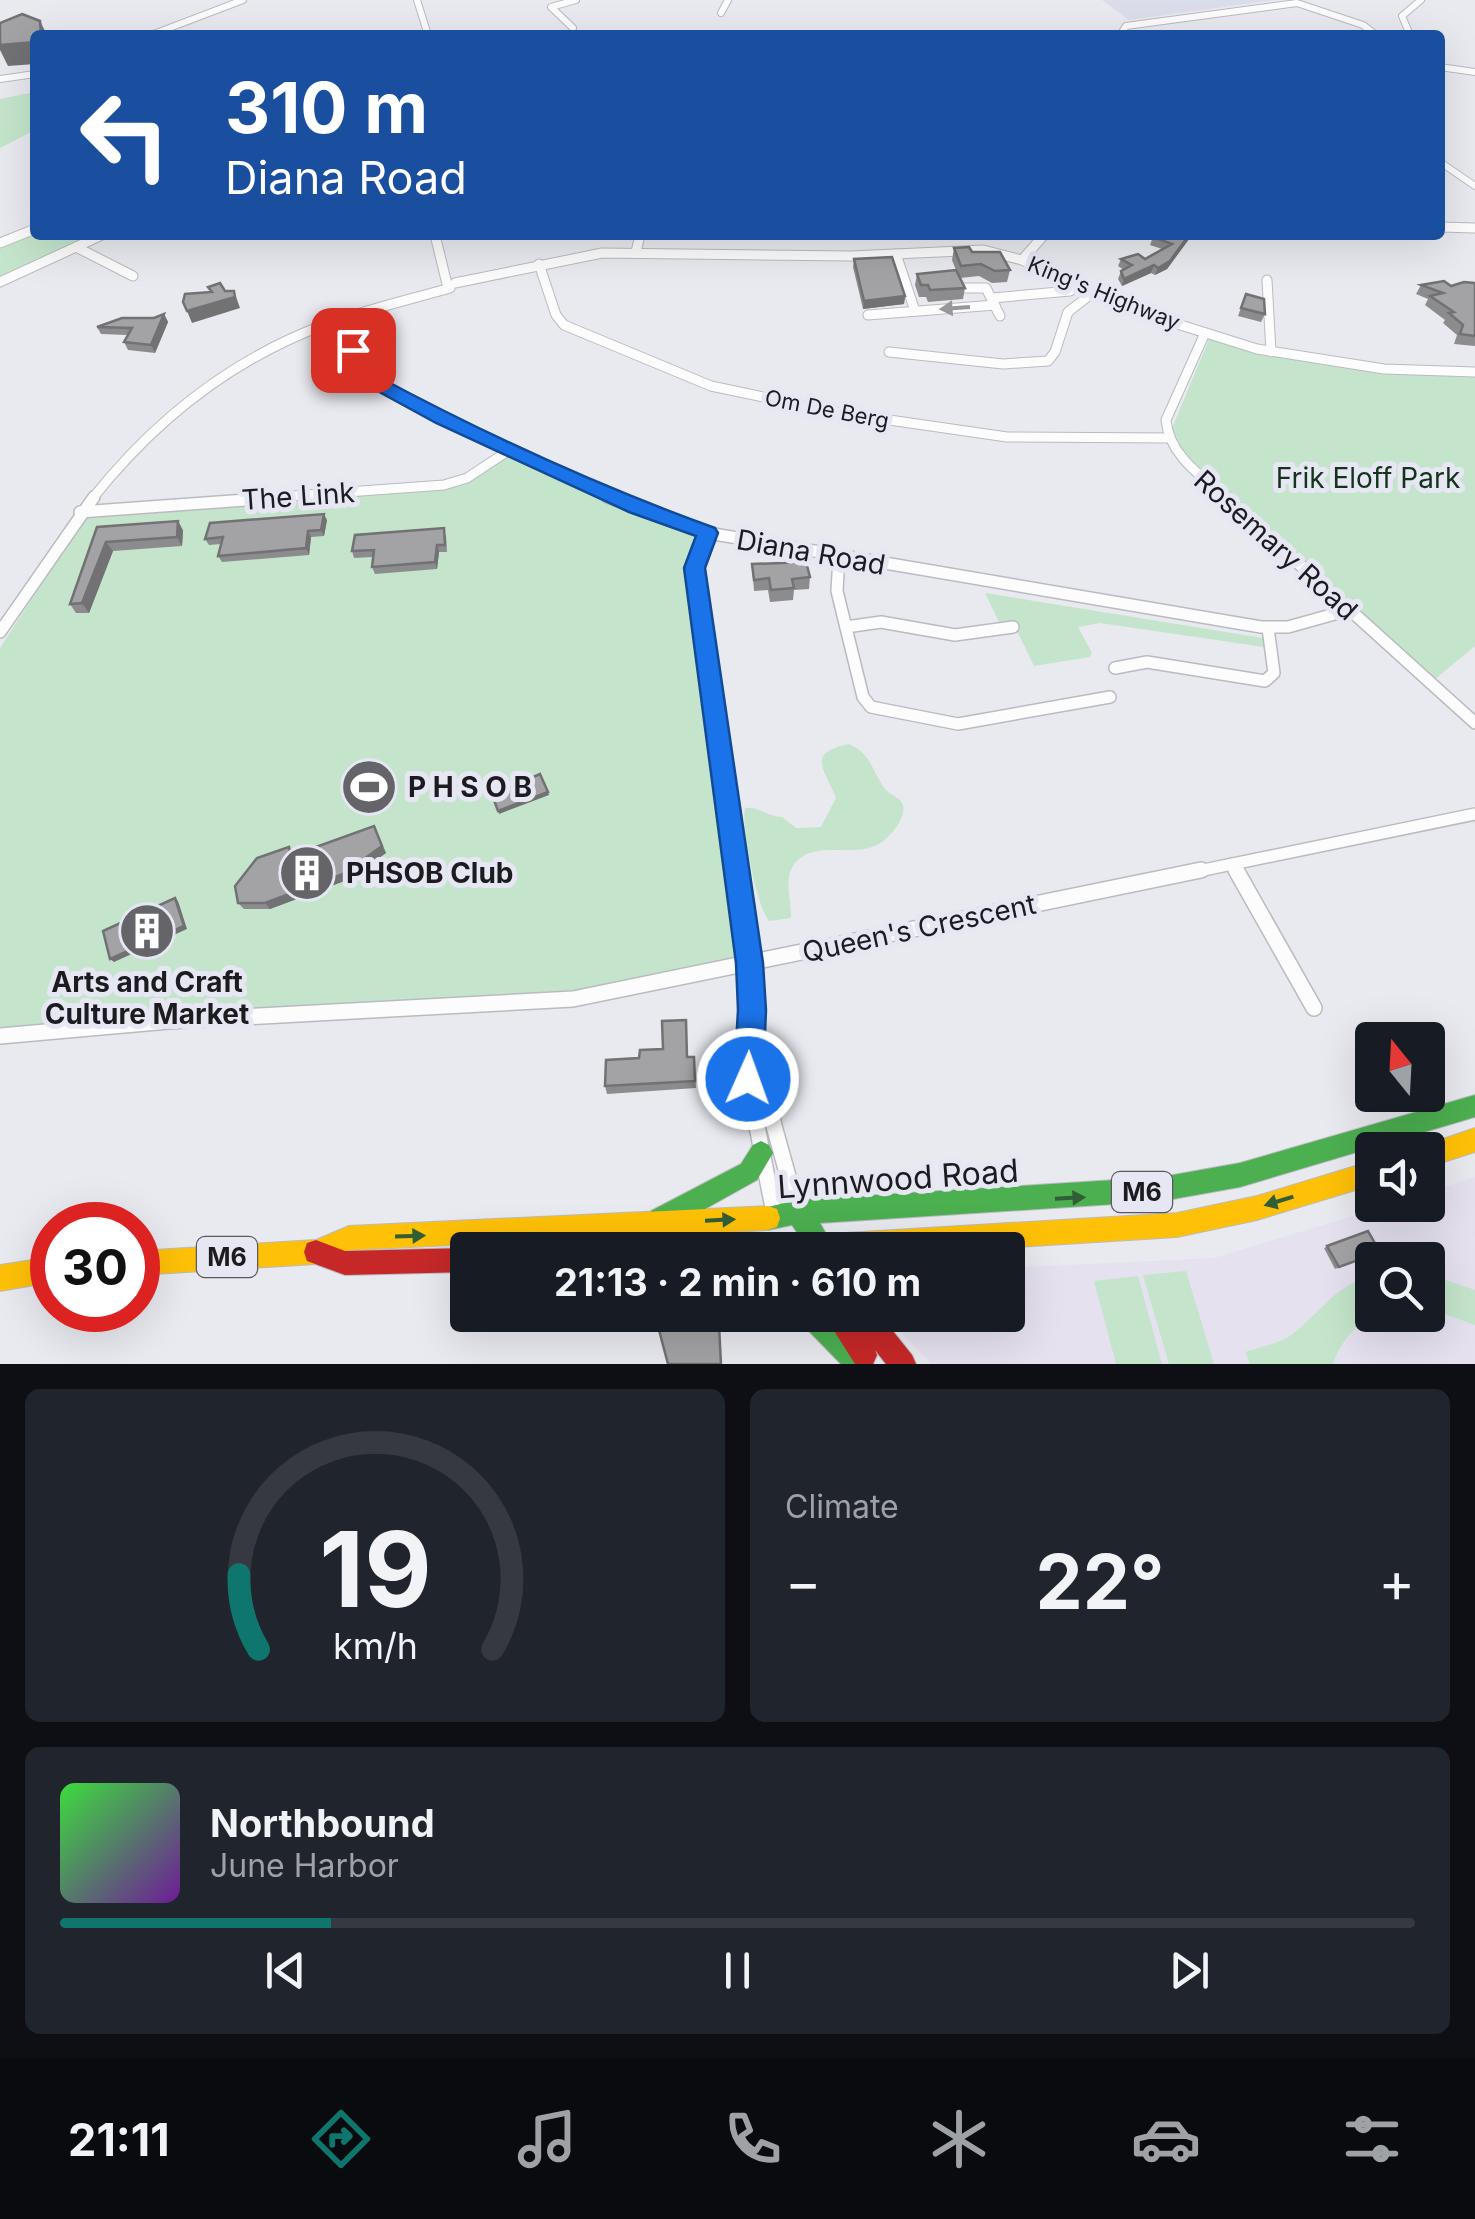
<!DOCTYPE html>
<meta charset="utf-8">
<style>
:root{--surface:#171b24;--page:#20242c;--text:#f1f3f6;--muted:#9ea1a6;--line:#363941;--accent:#0f766e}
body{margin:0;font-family:Inter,sans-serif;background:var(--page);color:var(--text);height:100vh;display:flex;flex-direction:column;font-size:38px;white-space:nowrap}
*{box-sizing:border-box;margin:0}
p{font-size:32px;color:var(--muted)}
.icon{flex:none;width:55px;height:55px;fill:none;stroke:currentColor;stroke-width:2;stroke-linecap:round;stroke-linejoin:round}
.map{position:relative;height:1364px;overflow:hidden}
.drawer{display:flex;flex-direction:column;gap:25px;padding:25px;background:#0d0f14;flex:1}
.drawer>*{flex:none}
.guide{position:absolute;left:30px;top:30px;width:1415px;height:210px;border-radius:10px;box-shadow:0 10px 40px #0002;background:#1a4fa0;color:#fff;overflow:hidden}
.needle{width:65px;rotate:342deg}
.buttons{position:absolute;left:1355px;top:1022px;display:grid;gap:20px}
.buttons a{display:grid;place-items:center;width:90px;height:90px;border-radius:10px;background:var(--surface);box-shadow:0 10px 40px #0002;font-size:50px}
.speed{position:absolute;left:30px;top:1202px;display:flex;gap:20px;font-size:50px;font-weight:700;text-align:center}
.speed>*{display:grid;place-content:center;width:130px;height:130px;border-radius:50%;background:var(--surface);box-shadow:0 10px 40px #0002;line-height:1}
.speed .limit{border:15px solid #d22;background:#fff;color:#111}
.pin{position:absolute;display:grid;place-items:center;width:85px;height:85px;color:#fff;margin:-42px;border-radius:20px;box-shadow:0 5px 15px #0006}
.me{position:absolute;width:110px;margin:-55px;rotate:2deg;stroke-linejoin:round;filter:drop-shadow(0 0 8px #0008)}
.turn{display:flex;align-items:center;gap:35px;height:210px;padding:0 30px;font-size:45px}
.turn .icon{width:130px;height:130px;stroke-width:2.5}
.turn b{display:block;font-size:70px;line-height:85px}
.big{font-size:75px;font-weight:700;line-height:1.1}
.drawer .card{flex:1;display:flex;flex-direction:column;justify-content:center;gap:15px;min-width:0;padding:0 35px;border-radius:15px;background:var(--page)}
.drawer .dial{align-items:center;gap:0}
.dial svg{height:260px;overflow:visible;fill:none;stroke:var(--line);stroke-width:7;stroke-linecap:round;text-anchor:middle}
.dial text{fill:var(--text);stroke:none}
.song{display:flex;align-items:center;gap:30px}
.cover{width:120px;height:120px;border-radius:15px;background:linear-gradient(135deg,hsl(120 70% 55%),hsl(280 70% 35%))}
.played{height:10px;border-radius:5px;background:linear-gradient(90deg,var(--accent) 20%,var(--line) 20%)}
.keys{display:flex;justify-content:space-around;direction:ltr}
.heat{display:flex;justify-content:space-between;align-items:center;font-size:55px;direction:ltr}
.drawer .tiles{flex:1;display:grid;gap:25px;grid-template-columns:1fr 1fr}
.card:last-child{grid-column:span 2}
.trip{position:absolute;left:450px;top:1232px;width:575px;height:100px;border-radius:10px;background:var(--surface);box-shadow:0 10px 40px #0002;font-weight:700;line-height:100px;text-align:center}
.tab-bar{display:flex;height:160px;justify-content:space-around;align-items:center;background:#090b0e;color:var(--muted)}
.tab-bar .icon{width:70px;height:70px}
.tab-bar .current{color:var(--accent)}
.tab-bar b{font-size:45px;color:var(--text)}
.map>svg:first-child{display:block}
.built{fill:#dbddea}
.education{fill:#e5e1ef;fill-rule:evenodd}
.green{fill:#c4e5cc}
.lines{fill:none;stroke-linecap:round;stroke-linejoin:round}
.street-far3-casing{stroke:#babbc0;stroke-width:8}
.street-far2-casing{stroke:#babbc0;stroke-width:11}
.street-far1-casing{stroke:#babbc0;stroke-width:14}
.street-casing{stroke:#babbc0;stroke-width:18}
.fast-casing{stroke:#babbc0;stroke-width:2}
.slow-casing{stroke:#babbc0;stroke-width:2}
.jam-casing{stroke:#babbc0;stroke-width:2}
.street-far3{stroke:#fcfcfd;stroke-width:6}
.street-far2{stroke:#fcfcfd;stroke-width:9}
.street-far1{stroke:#fcfcfd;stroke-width:11}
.street{stroke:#fcfcfd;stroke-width:15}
.fast{fill:#4caf50;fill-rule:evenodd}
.slow{fill:#ffc107;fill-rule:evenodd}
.jam{fill:#c62828;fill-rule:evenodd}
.wall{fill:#8c8b8d}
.shaded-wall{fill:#727173}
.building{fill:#a3a2a4;stroke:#727173;stroke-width:2.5}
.oneway{fill:#97979a}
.oneway2{fill:#325e36}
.route{fill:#1a73e8;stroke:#114b97;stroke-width:2.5}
.labels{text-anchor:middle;stroke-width:10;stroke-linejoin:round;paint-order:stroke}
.far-street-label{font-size:22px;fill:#1c1c20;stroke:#e6e7f3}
.shield{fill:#e6e7f3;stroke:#59595f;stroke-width:2.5}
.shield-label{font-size:25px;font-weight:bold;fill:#1c1c20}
.park-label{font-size:28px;fill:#13331a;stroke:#e6e7f3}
.street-label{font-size:28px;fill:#1c1c20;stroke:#e6e7f3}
.poi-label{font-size:28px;font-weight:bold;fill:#1c1c20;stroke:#e6e7f3;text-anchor:start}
.near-street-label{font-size:32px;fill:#1c1c20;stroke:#e6e7f3}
</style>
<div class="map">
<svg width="1475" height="1364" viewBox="0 0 1475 1364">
<rect width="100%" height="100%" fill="#e9eaf0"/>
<!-- built -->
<polygon class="built" points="1102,0 1276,0 1129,20"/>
<!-- education -->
<path class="education" d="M1475 1177V1364H931L899 1330 906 1315H1008V1268L1214 1258 1389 1205H1428V1192ZM1372 1260H1428V1315H1372Z"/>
<!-- green -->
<g class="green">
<polygon points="35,92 35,130 0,148 0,99"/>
<polygon points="35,232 35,235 95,235 0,279 0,247"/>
<path d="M1210 337C1296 365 1384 373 1475 375V646L1434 680 1186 457 1172 428Z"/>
<polygon points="508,451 708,533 688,564 739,957 585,997 0,1034 0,648 85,516 459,481"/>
<polygon points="985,593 1263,638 1264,647 1100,623 1078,627 1092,653 1090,657 1034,666 1012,621 999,622"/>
<path d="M849 744C873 754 872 774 887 791 892 796 902 798 903 806 906 819 889 838 879 844 854 858 820 841 798 860 781 875 792 899 791 918L769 921C757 908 741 827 745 808 758 806 768 817 782 817L796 828 821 827 836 798C826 771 804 753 849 744Z"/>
<polygon points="1186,1271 1214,1364 1169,1364 1143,1275"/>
<polygon points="1428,1274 1475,1290 1475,1325 1428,1308"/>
<polygon points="1138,1276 1162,1364 1116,1364 1094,1281"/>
<path d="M1372 1276V1315H1378C1355 1324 1341 1341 1333 1364H1250L1245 1352C1259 1347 1278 1344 1290 1336 1319 1315 1334 1285 1372 1276Z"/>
</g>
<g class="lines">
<!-- street-far3 casing -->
<g class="street-far3-casing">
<g id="street-far3">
<polyline points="417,0 428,35"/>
<polyline points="721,13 728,0"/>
<polyline points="573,28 551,7 576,0"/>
<polyline points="151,35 243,0"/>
<polyline points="1120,35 1126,26 1297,3 1363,25 1376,35"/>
<polyline points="1410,35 1402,16 1421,0"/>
<polyline points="1440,67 1475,72"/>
<polyline points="0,79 35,74"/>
<polyline points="1440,162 1475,186"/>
</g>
</g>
<!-- street-far2 casing -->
<g class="street-far2-casing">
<g id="street-far2">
<polyline points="1440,227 1475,228"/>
<polyline points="435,235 447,284"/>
<polyline points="0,243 35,229"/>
<polyline points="76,247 133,276"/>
<polyline points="636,252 640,235"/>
<polyline points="896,254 915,311"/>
<polyline points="1022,260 1044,235"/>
<polyline points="539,264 556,315 564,325 711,386 834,412 1007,437 1168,438"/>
<polyline points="1267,280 1271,352"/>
<polyline points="0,282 102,235"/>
<polyline points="455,283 602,253 851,256 983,250 1022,260 1152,316 1257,349 1384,369 1475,372"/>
<polyline points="963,288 986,288 1000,316"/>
<polyline points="992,298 1070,291 1081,286"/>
<polyline points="868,315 995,305"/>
<polyline points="345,316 358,367 369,379 493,444 613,499"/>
<path d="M1205 333 1166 420C1169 456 1203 477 1228 499"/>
<polyline points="889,352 1003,364 1048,361 1055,352 1068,312 1095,291"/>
<path d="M92 499C154 421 230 360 324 325 365 310 408 300 450 288"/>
<polyline points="252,499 444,485 467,478 508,451"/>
</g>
</g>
<!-- street-far1 casing -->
<g class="street-far1-casing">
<g id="street-far1">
<polyline points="607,497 708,533 1261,627 1288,627 1349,610"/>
<polyline points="1225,497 1475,723"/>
<polyline points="80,512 286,497"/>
<polyline points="708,533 696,556 695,579 737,873"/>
<polyline points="839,557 837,591 863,697 871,707 958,724 1110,697"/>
<polyline points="846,627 881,622 955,635 1013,627"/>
<polyline points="0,632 94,497"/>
<polyline points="1115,668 1147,662 1265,681 1274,673 1268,628"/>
<polyline points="1232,864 1237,873"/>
<polyline points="1189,873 1475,814"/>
</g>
</g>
<!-- street casing -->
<g class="street-casing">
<g id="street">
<polyline points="737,870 750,963 751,1096 775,1218"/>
<polyline points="1236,870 1314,1008"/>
<polyline points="754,1015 774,1126 798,1212"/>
<polyline points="0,1036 169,1021 573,999 1201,870"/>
</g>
</g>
<!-- fast casing -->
<g class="fast-casing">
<g id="fast">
<polygon points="1475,1095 1475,1117 1240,1187 1162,1201 820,1223 835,1250 809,1250 792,1225 768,1230 759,1227 756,1218 759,1209 798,1200 1162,1177 1240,1163"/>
<polygon points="761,1141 769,1145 773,1153 757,1180 669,1229 660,1232 651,1229 648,1220 651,1211 741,1164 753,1145"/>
<polygon points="798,1315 829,1315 869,1355 873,1364 841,1364 802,1324"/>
</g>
</g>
<!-- slow casing -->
<g class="slow-casing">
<g id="slow">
<polygon points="1475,1128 1475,1152 1428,1167 1428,1150 1418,1150 1420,1147"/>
<polygon points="1372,1161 1372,1185 1257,1220 1177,1237 966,1250 749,1250 752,1241 761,1238 1177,1213 1257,1196"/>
<polygon points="768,1206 777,1209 780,1218 777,1227 768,1230 349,1250 316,1264 138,1275 138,1251 316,1240 349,1226"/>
<polygon points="52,1257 52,1282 0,1291 0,1265"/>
</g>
</g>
<!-- jam casing -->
<g class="jam-casing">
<g id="jam">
<polygon points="316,1240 345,1251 468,1248 474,1250 468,1250 468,1272 345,1275 307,1261 304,1252 307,1243"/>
<polygon points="824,1315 880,1315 912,1355 916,1364 886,1364 875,1350 877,1355 873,1364 855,1364"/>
</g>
</g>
<!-- street-far3 -->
<use href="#street-far3" class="street-far3"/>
<!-- street-far2 -->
<use href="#street-far2" class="street-far2"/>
<!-- street-far1 -->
<use href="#street-far1" class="street-far1"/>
<!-- street -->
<use href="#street" class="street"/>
<!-- fast -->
<use href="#fast" class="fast"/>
<!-- slow -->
<use href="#slow" class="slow"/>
<!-- jam -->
<use href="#jam" class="jam"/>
</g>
<!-- wall -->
<g class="wall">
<polygon points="1156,235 1192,235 1167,269 1155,275 1151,273 1122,286 1118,279 1121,271 1124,270 1118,266 1121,259 1145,259 1162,249 1150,245 1153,237"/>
<polygon points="954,248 972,252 1010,270 1007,282 992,283 979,276 960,278 965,288 963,299 928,302 926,297 919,297 915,285 917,274 956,270 952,260"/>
<polygon points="854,259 905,296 904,304 863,309 853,267"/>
<polygon points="1475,283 1475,346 1454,344 1457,335 1443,323 1445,320 1425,305 1428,299 1416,294 1421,285 1451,286"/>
<polygon points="1246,294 1265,314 1261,322 1238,316"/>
<polygon points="164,314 168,322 155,353 128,350 124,342 127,335 101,334 97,327 154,318"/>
<polygon points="327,520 324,536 311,537 309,555 222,562 218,556 221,544 209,545 205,539"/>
<polygon points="97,527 183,530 182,546 113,551 89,613 76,613 70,604"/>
<polygon points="446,535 447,552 439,552 437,569 375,574 372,567 373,557 354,558 352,551"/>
<polygon points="752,564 810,577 809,589 794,590 793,600 770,602 768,590 754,591"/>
<polygon points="374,826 386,853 347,880 270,909 244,909 238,903 294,853 294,855"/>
<polygon points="694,1057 696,1088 607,1094 605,1086 639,1058"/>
<polygon points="1368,1231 1380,1252 1335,1269 1324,1248"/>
</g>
<!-- shaded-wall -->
<g class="shaded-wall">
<polygon points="40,21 47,35 41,35"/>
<polygon points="35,42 35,64 8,66 0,50 0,45"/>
<polygon points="1189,235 1192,235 1167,269 1155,275 1158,268"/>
<polygon points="1154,265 1151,273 1122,286 1124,279"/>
<polygon points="234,291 240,308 192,323 187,311"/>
<polygon points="905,296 904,304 863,309 864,301"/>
<polygon points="164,314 168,322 155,353 151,345"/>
<polygon points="324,514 327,520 324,536 321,530"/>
<polygon points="178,521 183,530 182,546 177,537"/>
<polygon points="308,531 311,537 309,555 306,548"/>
<polygon points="106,542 113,551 89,613 82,603"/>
<polygon points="437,545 439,552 437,569 435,562"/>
<polygon points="548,792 549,795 499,814 498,811"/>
<polygon points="374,826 386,853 347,880 270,909 265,903"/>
<polygon points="175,898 178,901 187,929 114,962 110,959"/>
</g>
<!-- building -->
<g class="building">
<polygon points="22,14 40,21 41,35 35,35 35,42 0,45 0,23"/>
<polygon points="1156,235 1189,235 1170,261 1158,268 1154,265 1124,279 1121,271 1132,265 1121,259 1138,254 1145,259 1172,244 1153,237"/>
<polygon points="969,247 972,252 1000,252 1010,270 995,271 981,264 961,266 954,248"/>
<polygon points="892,257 905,296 864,301 854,259"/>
<polygon points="956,270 965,288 930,290 928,285 921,285 917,274"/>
<polygon points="1444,281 1451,286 1464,282 1475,283 1475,336 1460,334 1463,325 1449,313 1454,312 1430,296 1443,293 1421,285"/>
<polygon points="220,283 225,291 234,291 235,297 187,311 183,302 185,294 212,292 208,287"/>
<polygon points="1246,294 1264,299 1265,314 1241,308"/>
<polygon points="164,314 151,345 124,342 132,328 97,327 122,318 154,318"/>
<polygon points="324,514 321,530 308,531 306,548 218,556 223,537 205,539 210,523"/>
<polygon points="178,521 177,537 106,542 82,603 70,604 97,527"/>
<polygon points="444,528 445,545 437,545 435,562 372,567 374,550 352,551 355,535"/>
<polygon points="806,562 810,577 792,579 794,588 771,590 769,578 754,580 752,564"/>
<polygon points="540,774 548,792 498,811 492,795"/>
<polygon points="374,826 382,846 343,874 265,903 238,903 235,886 257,858 289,847 291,856"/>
<polygon points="175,898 184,926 110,959 103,931"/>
<polygon points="686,1020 687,1057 694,1057 695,1081 605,1086 606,1060 639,1058 640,1050 663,1049 662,1021"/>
<polygon points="1368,1231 1380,1252 1339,1267 1327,1246"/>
<polygon points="655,1315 688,1315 691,1327 719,1325 721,1364 668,1364"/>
</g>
<!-- one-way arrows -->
<defs><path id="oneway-solid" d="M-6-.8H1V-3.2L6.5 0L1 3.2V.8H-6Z" transform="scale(2.5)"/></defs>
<use class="oneway" href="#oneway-solid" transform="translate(955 308) rotate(176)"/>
<g class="oneway2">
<use href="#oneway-solid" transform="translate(1070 1198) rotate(-3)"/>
<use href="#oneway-solid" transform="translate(1279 1201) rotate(163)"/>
<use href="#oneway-solid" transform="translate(720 1220) rotate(-3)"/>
<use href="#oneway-solid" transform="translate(410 1236) rotate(-2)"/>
</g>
<!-- route -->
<path class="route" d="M353 345 359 347 366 365 375 375C485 434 598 486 715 528L718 533 705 568 763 963 766 1010 763 1079 759 1090 748 1094 738 1090 734 1079 738 1010 736 963 684 568 696 536 629 512 436 423 363 383 349 367 345 350Z"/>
<!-- icons -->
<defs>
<g id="stadium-disc" transform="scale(2.875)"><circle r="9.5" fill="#646469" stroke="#e6e7f3"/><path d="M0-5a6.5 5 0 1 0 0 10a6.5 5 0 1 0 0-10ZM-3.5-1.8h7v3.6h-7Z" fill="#fff"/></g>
<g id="building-disc" transform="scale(2.875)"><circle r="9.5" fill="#646469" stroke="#e6e7f3"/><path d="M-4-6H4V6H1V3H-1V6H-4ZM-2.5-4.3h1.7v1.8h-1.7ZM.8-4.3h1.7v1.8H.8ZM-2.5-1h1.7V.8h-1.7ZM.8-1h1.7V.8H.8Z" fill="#fff"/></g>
</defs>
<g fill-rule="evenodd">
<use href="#stadium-disc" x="369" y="787"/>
<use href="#building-disc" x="307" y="873"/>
<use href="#building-disc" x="147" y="931"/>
</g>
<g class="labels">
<!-- far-street labels -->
<g class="far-street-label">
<text transform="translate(1104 293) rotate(22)" y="8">King's Highway</text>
<text transform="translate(827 409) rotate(11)" y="8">Om De Berg</text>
</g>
<!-- shield labels -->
<g class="shield">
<rect x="1112" y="1172" width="60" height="40" rx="8"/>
<rect x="197" y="1237" width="60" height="40" rx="8"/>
</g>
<g class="shield-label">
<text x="1142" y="1201">M6</text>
<text x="227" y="1266">M6</text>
</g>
<!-- park labels -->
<g class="park-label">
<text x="1368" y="488">Frik Eloff Park</text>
</g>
<!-- street labels -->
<g class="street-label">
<text transform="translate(298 496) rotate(-4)" y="10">The Link</text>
<text transform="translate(1276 545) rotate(42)" y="10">Rosemary Road</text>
<text transform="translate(811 552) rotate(10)" y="10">Diana Road</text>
<text transform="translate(919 928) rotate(-12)" y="10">Queen's Crescent</text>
</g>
<!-- poi labels -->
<g class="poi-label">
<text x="408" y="797">P H S O B</text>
<text x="346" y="883">PHSOB Club</text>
<text x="147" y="992" text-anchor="middle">Arts and Craft<tspan x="147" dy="32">Culture Market</tspan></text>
</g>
<!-- near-street labels -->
<g class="near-street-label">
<text transform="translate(898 1179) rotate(-4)" y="11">Lynnwood Road</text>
</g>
</g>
</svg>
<div class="buttons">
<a><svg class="needle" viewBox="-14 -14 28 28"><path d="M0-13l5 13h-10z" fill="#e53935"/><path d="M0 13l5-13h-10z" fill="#9ea1a6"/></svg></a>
<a><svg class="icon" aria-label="sound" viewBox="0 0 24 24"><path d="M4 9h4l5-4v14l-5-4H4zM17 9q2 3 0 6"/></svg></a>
<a><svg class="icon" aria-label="search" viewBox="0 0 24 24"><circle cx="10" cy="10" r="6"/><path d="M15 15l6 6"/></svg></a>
</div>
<div class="speed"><div class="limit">30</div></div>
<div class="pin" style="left:353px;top:350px;background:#d93025"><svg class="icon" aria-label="arrive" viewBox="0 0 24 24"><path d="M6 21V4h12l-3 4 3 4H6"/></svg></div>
<svg class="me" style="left:748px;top:1079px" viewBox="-20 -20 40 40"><circle r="17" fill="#1a73e8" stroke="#fff" stroke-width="3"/><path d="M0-11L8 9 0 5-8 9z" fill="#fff"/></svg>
<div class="trip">21:13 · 2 min · 610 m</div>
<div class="guide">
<div class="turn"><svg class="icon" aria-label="left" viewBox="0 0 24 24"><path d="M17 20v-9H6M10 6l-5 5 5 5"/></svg><div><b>310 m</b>Diana Road</div></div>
</div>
</div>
<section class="drawer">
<div class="tiles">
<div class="card dial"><svg viewBox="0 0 100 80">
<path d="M14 69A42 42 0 1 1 86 69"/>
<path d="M14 69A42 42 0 0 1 8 46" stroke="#0f766e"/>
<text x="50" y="56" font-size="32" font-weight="700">19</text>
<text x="50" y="72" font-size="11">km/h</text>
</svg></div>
<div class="card"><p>Climate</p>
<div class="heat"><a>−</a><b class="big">22°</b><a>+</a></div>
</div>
<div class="card">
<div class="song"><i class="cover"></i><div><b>Northbound</b><p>June Harbor</p></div></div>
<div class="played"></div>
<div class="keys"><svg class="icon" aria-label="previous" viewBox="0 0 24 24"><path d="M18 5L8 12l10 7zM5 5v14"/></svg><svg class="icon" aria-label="pause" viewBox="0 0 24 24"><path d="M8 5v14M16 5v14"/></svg><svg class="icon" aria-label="next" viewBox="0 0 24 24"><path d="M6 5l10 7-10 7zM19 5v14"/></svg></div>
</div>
</div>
</section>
<nav class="tab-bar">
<b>21:11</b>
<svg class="icon current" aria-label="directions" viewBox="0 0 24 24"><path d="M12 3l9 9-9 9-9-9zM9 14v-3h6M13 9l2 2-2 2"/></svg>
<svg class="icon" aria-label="music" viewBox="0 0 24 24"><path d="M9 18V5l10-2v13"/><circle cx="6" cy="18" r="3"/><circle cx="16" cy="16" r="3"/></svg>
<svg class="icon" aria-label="phone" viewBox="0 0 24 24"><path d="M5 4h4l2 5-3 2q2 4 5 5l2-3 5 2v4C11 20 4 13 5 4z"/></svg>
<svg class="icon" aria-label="climate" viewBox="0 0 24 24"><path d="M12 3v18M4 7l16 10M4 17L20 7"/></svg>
<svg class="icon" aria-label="car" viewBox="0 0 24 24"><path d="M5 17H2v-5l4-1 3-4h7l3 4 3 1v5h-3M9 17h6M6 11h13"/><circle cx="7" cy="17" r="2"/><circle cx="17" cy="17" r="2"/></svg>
<svg class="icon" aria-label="filters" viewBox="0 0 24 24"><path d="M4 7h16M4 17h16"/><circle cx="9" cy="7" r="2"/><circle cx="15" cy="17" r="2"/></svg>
</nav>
